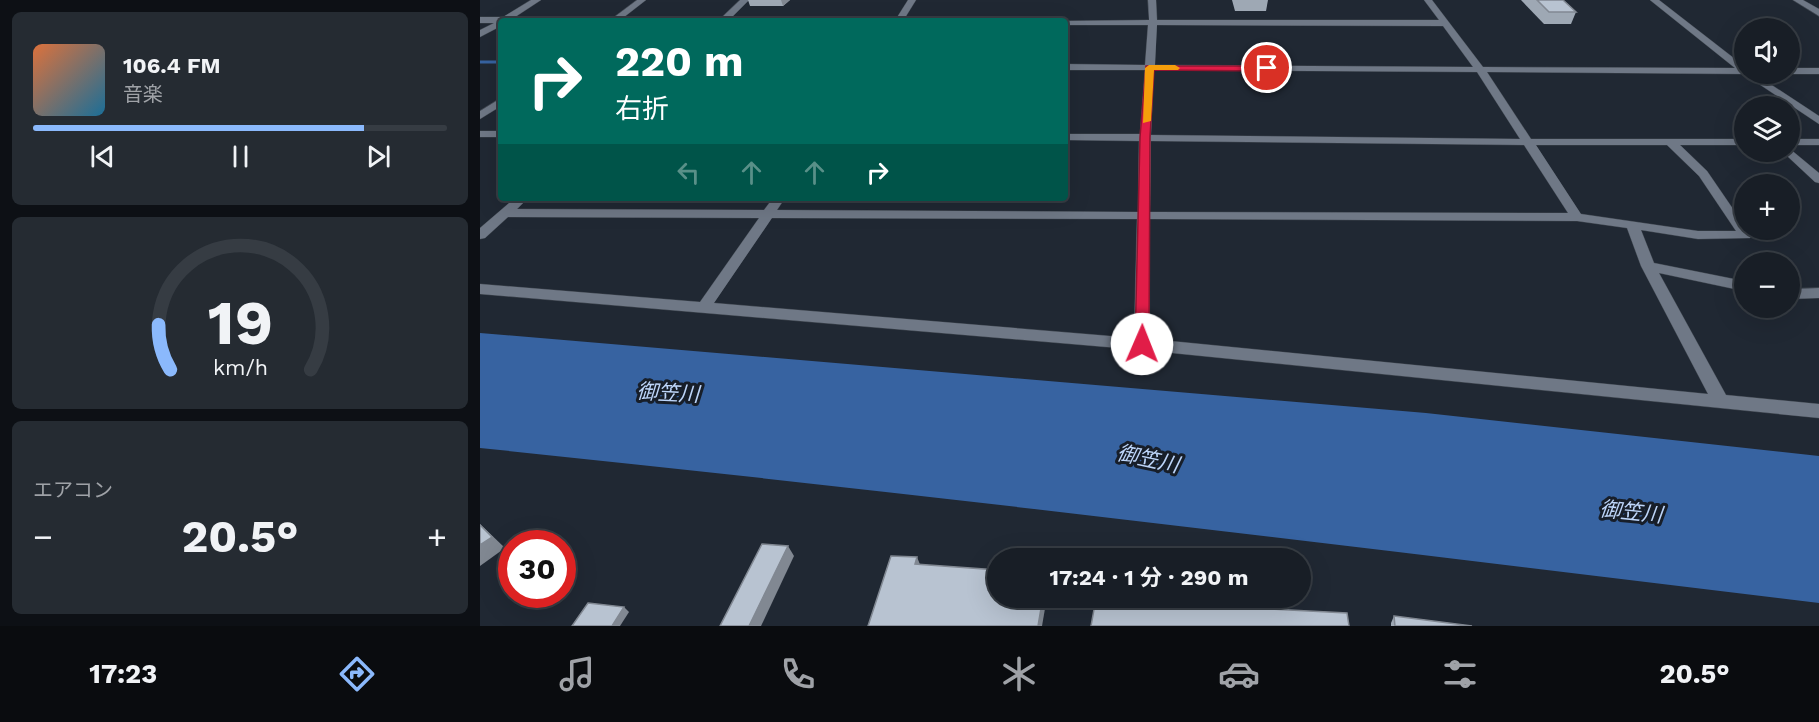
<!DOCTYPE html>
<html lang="ja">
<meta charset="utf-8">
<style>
:root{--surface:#181e26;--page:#252b32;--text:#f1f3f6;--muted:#9fa2a7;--line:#363c43;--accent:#8bb9fc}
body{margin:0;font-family:"Work Sans","Noto Sans JP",sans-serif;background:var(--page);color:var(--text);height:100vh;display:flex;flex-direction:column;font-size:22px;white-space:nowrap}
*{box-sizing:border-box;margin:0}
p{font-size:20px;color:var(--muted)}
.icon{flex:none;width:33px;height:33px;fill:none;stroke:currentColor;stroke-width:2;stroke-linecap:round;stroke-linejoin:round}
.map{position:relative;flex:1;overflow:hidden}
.details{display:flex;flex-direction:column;gap:12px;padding:12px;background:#0d1015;width:480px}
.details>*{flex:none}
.top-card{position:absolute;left:18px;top:18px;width:570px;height:183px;border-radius:6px;box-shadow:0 6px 24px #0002,0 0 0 2px var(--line);background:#00695c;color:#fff;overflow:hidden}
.controls{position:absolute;left:1254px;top:18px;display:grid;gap:12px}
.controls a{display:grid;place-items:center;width:66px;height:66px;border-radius:50%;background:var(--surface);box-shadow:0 6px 24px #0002,0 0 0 2px var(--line);font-size:30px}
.speed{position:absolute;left:18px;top:530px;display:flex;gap:12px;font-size:30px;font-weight:700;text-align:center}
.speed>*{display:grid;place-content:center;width:78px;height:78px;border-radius:50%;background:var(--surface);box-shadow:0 6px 24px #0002,0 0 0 2px var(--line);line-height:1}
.speed .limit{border:9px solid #d22;background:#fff;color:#111}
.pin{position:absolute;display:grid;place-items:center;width:51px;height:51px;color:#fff;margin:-26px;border:3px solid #fff;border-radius:50%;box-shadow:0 2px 6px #0007}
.me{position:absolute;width:66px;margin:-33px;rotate:1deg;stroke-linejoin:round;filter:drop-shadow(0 0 4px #0008)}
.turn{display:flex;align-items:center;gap:21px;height:126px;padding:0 18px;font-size:27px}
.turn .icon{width:78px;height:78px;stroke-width:2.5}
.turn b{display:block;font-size:42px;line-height:51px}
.lanes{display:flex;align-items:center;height:57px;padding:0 18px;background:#0003;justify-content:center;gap:30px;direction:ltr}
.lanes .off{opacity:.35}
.big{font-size:45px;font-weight:700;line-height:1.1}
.details .card{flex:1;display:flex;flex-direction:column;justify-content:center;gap:9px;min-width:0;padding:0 21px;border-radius:9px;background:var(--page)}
.details .dial{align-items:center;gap:0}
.dial svg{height:156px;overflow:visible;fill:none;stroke:var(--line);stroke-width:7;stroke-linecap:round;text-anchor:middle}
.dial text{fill:var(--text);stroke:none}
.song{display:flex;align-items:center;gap:18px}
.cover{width:72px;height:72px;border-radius:9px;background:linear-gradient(135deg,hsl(20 70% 55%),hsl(200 70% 35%))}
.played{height:6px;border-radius:3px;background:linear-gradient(90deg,var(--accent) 80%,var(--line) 80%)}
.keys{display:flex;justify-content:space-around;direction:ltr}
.heat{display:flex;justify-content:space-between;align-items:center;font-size:33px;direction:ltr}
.trip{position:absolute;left:507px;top:548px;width:324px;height:60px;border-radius:30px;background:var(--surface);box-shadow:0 6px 24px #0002,0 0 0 2px var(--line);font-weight:700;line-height:60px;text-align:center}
.tabs{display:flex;height:96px;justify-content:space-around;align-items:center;background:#0a0c0f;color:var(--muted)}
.tabs .icon{width:42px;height:42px}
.tabs .current{color:var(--accent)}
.tabs b{font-size:27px;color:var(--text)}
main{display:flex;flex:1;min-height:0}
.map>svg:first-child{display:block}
.water{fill:#3763a1}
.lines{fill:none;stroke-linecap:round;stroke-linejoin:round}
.stream{stroke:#3763a1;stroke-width:3}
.minor-casing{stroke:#3d444d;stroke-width:1}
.minor{fill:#6f7886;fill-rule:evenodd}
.wall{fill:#9ea8b4}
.shaded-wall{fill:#818892}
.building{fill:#b8c3d1;stroke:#818892;stroke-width:1.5}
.route{fill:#e11d48;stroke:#92132f;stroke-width:1.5}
.slow{fill:#f59e0b}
.labels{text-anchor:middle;stroke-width:6;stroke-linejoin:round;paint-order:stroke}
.near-water-label{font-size:21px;font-style:italic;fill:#bdd5f9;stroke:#171e29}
</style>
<main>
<section class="details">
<div class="card">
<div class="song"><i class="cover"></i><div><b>106.4 FM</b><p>音楽</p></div></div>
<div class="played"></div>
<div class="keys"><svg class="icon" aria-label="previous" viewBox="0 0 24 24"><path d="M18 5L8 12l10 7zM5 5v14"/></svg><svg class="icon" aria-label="pause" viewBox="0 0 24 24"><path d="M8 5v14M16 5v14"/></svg><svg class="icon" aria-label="next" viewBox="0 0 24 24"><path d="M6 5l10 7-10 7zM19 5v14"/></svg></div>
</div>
<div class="card dial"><svg viewBox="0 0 100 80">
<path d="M14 69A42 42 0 1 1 86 69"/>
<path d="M14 69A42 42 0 0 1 8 46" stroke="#8bb9fc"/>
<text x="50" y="56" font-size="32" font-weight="700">19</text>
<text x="50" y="72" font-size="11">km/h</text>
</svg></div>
<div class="card"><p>エアコン</p>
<div class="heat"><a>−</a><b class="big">20.5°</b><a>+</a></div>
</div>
</section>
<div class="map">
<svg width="1339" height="626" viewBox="0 0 1339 626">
<rect width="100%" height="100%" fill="#202833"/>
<!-- water -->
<path class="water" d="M0 333 946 413 1339 456V603C893 549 447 494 0 448Z"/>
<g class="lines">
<!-- stream -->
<polyline class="stream" points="0,62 21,62"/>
<!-- minor casing -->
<g class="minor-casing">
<g id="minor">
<polygon points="51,0 61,0 29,21 21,21 21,26 0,37 0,30 14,23 0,23 0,17 23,17"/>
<polygon points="157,0 166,0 139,21 129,21"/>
<polygon points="260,0 269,0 252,17 416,19 428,0 436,0 423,21 238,21"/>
<path d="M668 0H676L677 20H959L944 0H952L1003 67 1255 68 1170 0H1179L1264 66V74H1275L1339 116V124L1264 74 1007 72 1051 139H1264V145H1200L1227 171 1264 225V230H1268L1272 235 1270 238 1218 239 1161 230 1174 263 1264 281V291L1179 273 1246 395 1339 404V418L662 350 0 294V284L220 302 279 218 28 217 5 238 0 239V228L35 198H48L37 209 284 210 293 198H305L297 210 658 212 659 141 585 140V134H660L665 70H585V64L665 65 668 25H585V21H581L669 20ZM677 25 963 26 993 67 675 65ZM674 70 997 72 1040 139 671 135ZM671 141 1044 145 1088 213 670 212ZM1056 145H1187L1219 176 1256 231H1218L1101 214ZM292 218 657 219 654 338 234 303ZM670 219 1097 221 1147 228 1161 266 1228 394 670 339Z"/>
<polygon points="1313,0 1323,0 1339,9 1339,16"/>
<rect x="1310" y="68" width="29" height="6"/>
<polygon points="21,98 21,106 0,119 0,111"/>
<rect x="0" y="131" width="21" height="6"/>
<rect x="1310" y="139" width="29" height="6"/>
<polygon points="1310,149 1339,173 1339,183 1335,182 1305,154 1304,152 1310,152"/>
<polygon points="1339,288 1339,298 1310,299 1310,289"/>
</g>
</g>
<!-- minor -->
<use href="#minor" class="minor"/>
</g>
<!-- wall -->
<g class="wall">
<polygon points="268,0 310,0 303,6 270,6"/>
<polygon points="752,0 788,0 786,11 755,11"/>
<polygon points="1041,0 1083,0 1096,12 1091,24 1064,24"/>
<polygon points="914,616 992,626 911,626 911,623"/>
</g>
<!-- shaded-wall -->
<g class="shaded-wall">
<polygon points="301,0 310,0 303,6"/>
<polygon points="0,524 25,548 0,566"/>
<polygon points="308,546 314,556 281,626 269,626"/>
<polygon points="437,557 441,567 435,564"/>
<polygon points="563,597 567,597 562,626 558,626"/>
<polygon points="144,607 149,612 140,626 132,626"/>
</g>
<!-- building -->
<g class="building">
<polygon points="1057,0 1083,0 1096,12 1069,12"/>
<polygon points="0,525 12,537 0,545"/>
<polygon points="282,544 308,546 269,626 240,626"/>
<polygon points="411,556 437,557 435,564 518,570 518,597 563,597 558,626 388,626"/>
<polygon points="639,597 697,597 696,604 867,613 869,626 611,626 615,604 638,606"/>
<polygon points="108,603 144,607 132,626 92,626"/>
<polygon points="914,616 992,626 915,626"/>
</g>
<!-- route -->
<polygon class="route" points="666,66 787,66 792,68 787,71 674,70 670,137 669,344 662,349 655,344 660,137"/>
<!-- slow -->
<polygon class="slow" points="695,65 700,68 698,70 674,70 671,121 663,123 665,68 669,65"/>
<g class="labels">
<!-- near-water labels -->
<g class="near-water-label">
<text transform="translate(188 393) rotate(3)" y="7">御笠川</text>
<text transform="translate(668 459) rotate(12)" y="7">御笠川</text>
<text transform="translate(1151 512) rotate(6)" y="7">御笠川</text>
</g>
</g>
</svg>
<div class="controls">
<a><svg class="icon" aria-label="sound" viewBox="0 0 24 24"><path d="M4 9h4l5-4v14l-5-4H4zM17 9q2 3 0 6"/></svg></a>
<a><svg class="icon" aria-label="layers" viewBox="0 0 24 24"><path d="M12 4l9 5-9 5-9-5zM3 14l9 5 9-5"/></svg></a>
<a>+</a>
<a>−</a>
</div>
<div class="speed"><div class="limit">30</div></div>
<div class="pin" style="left:787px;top:68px;background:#d93025"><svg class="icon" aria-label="arrive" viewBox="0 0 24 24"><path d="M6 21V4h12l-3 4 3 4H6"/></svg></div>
<svg class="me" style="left:662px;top:344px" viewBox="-20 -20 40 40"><circle r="19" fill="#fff"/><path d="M0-13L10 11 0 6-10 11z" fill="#e11d48"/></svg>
<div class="trip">17:24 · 1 分 · 290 m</div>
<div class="top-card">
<div class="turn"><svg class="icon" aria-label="right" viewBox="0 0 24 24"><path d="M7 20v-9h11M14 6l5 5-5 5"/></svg><div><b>220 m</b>右折</div></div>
<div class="lanes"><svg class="icon off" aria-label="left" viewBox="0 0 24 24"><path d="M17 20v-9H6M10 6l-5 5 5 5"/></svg><svg class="icon off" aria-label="ahead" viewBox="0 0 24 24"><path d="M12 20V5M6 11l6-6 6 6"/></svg><svg class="icon off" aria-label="ahead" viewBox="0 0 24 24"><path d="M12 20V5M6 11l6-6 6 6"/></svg><svg class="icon" aria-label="right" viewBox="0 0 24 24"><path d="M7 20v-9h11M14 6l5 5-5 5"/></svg></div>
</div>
</div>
</main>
<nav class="tabs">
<b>17:23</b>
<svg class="icon current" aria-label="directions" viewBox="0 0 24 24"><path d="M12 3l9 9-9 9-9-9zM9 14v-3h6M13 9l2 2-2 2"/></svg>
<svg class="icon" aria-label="music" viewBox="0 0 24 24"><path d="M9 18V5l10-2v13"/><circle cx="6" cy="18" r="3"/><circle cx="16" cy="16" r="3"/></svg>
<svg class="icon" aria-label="phone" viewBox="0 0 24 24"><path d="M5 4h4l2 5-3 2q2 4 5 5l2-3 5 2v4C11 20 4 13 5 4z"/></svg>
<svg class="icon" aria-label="climate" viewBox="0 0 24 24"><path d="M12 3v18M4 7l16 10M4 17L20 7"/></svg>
<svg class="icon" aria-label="car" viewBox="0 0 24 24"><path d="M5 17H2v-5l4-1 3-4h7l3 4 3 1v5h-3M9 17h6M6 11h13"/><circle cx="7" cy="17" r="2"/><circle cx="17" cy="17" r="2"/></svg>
<svg class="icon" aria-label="filters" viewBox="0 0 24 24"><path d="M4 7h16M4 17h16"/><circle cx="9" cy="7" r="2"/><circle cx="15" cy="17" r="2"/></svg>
<b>20.5°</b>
</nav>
